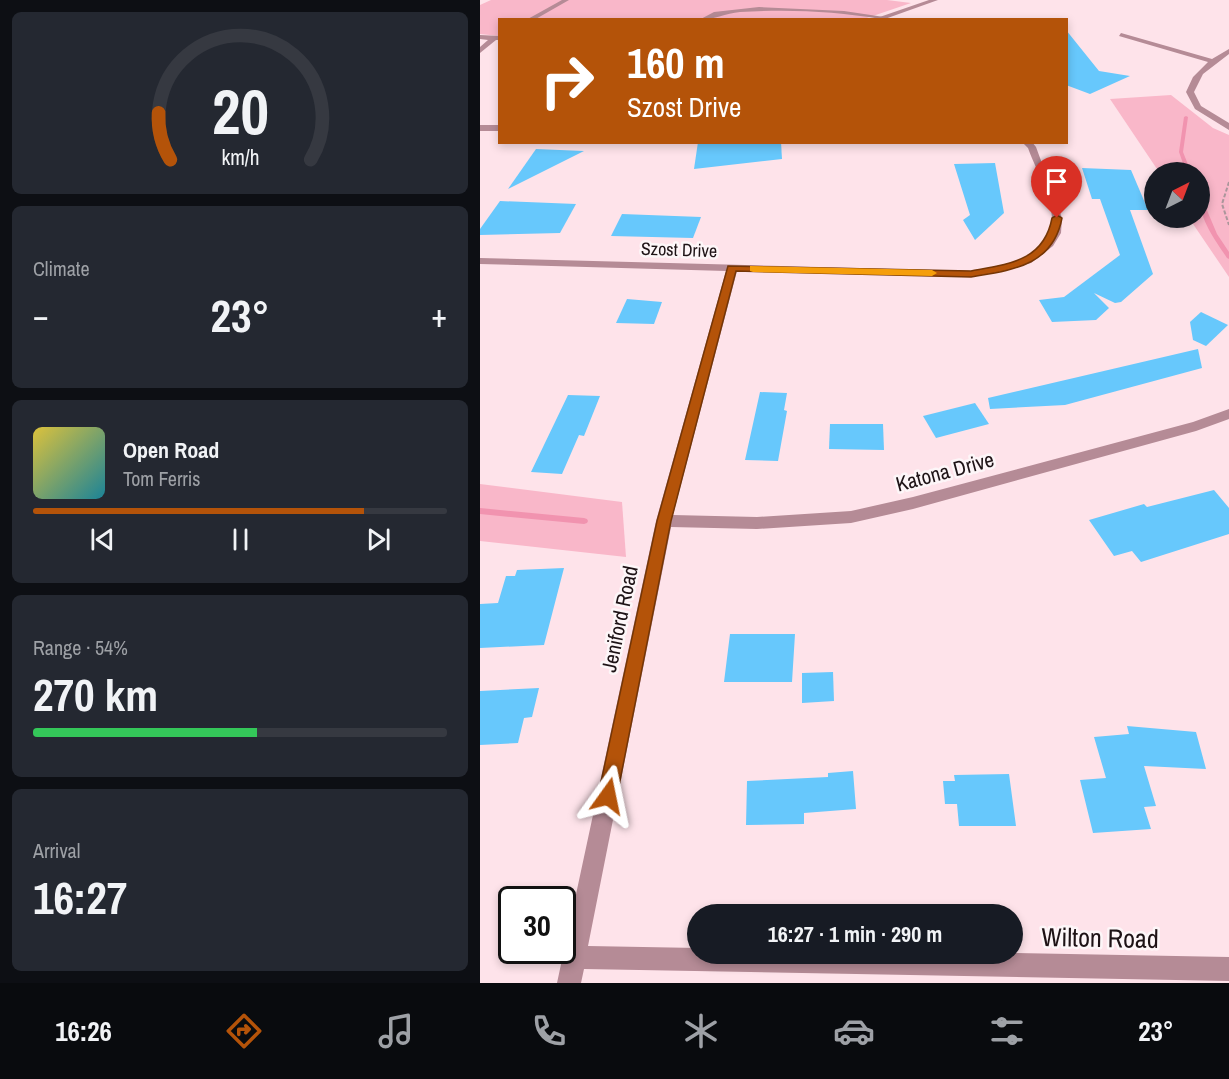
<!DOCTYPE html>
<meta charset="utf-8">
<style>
:root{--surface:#171b24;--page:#242831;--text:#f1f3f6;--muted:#9ea1a6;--line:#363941;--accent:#b45309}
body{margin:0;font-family:"Archivo Narrow",sans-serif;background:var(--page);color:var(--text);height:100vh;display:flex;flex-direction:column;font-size:22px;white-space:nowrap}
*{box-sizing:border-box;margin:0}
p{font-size:20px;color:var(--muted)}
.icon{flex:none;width:33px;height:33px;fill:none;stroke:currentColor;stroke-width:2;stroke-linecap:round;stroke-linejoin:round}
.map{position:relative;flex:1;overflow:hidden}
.side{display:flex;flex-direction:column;gap:12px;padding:12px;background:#0d0f14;width:480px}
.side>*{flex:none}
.banner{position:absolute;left:18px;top:18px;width:570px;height:126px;border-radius:0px;box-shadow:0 3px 9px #0003;background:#b45309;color:#fff;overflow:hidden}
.needle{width:39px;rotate:42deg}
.tools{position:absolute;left:664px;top:162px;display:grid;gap:12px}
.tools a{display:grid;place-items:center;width:66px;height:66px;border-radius:50%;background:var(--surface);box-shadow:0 3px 9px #0003;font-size:30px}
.speed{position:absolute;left:18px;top:886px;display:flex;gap:12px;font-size:30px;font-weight:700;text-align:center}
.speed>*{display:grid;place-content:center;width:78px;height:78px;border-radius:50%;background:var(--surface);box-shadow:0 3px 9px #0003;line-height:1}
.speed .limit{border:3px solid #111;border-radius:9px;background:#fff;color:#111}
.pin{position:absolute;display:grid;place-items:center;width:51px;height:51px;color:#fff;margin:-62px -26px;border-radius:50% 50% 50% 0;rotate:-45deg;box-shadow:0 0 6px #0007}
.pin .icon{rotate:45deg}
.me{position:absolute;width:66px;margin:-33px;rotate:12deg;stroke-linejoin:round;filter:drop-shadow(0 0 4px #0008)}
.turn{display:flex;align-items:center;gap:21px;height:126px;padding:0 30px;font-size:27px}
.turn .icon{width:78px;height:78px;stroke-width:2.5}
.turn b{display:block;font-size:42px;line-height:51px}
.big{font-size:45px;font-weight:800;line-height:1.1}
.side .card{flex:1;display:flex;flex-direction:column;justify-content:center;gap:9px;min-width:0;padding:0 21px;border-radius:9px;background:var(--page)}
.side .dial{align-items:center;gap:0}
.dial svg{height:156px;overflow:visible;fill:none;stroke:var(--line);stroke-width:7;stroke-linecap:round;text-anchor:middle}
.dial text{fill:var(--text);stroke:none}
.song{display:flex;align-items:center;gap:18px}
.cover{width:72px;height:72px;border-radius:9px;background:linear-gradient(135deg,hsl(50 70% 55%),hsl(190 70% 35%))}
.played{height:6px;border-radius:3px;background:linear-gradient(90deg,var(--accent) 80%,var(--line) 80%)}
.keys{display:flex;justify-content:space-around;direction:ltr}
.heat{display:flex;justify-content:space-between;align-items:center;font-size:33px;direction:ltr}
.charge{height:9px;border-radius:4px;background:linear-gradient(90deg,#34c759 54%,var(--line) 0)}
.trip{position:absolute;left:207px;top:904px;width:336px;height:60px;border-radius:30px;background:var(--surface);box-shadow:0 3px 9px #0003;font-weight:800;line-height:60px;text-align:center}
.tab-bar{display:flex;height:96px;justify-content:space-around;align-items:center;background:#090b0e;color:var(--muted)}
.tab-bar .icon{width:42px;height:42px}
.tab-bar .current{color:var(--accent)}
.tab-bar b{font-size:27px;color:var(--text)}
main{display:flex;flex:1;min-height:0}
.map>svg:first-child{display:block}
.green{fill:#f9b7c9}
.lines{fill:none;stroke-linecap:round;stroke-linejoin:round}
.stream{fill:#f193af;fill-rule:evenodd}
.building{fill:#67c8fc}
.path{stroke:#ab969b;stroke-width:2;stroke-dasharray:4 2;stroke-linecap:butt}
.lane{fill:#b58b96;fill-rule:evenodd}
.street{fill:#b58b96;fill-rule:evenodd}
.route{fill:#b45309;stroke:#753606;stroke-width:1.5}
.slow{fill:#f59e0b}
.labels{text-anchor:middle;stroke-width:5;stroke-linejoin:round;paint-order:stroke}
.far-street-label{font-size:18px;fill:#1e1316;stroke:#fdf6f8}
.street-label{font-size:21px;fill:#1e1316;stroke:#fdf6f8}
.near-street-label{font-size:26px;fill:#1e1316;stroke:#fdf6f8}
</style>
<main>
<section class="side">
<div class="card dial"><svg viewBox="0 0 100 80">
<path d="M14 69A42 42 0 1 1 86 69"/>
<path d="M14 69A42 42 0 0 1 8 45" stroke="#b45309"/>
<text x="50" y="56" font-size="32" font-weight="700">20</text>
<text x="50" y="72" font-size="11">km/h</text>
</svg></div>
<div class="card"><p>Climate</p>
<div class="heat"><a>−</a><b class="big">23°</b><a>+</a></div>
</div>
<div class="card">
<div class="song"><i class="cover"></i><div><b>Open Road</b><p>Tom Ferris</p></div></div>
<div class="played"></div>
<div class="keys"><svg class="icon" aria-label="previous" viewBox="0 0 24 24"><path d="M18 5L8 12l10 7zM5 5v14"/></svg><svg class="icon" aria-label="pause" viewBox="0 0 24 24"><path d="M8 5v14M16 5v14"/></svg><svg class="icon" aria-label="next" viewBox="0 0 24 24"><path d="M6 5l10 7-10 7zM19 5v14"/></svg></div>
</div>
<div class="card"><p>Range · 54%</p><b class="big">270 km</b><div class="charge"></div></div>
<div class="card"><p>Arrival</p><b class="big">16:27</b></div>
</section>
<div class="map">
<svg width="749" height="983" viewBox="0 0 749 983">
<rect width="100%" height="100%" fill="#fee3ea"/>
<!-- green -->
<g class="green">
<polygon points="11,0 407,0 431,3 381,20 20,20 19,36 0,34 0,5"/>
<polygon points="691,95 733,128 749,135 749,277 709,218 720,218 720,172 679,172 630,99"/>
<polygon points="0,484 142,502 146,557 0,541"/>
</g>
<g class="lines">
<!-- stream -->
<g class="stream">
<polygon points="706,116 708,117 703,152 711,172 706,172 699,152 704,117"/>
<path d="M720 199 723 201 737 234 749 252V259L747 258C736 241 720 221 720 199Z"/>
<polygon points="0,508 104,518 107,519 108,521 107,523 104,524 0,514"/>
</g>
</g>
<!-- building -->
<g class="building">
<polygon points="586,30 619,71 650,76 610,94 586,85"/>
<polygon points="218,142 301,142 302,159 214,169"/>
<polygon points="56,149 104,151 28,189"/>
<polygon points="515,163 524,213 495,240 483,220 490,215 474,164"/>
<polygon points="602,168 651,170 668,210 650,210 673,274 641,302 635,303 614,293 629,308 616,320 572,322 559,300 584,297 640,255 620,199 612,199"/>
<polygon points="20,201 96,204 80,233 0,235 0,229"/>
<polygon points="142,214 221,217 213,238 131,236"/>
<polygon points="147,299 182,302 174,324 136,323"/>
<polygon points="721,312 748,325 726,346 713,340 710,322"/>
<polygon points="718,349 722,368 585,405 510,409 508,398"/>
<polygon points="280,392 307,393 304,410 307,411 298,461 265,460"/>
<polygon points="88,395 120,396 104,436 99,435 82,474 51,472"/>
<polygon points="495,403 509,424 456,438 443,416"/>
<polygon points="350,424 403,424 404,450 349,449"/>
<polygon points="734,490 749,508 749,534 661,562 652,551 634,556 609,520 664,504 667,507"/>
<polygon points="84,568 64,645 0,648 0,604 18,603 26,576 35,576 37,570"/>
<polygon points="250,634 315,634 312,682 244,682"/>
<polygon points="353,672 354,701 322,703 322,673"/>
<polygon points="59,688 52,717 44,718 38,743 0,745 0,691"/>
<polygon points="647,726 716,732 726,769 664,766 676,806 664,807 671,829 613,833 600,780 626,778 614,737 649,734"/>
<polygon points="373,771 376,809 324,813 324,824 266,825 267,781 348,777 348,773"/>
<polygon points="529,774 536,826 479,826 477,804 465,804 463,781 475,781 474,775"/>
</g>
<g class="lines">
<!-- path -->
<polyline class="path" points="749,182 742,204 749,225"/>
<!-- lane -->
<g class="lane">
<polygon points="82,0 89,0 54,20 46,20"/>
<path d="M279 7 364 11 404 17 401 19C355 11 307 9 260 12 246 13 233 20 219 20L234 12Z"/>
</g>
<!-- street -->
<g class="street">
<polygon points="449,0 458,0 402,20 391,20"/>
<polygon points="641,33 732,59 749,49 749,54 723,74 714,92 721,106 749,123 749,130 715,109 706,92 713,77 728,62 639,36"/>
<polygon points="0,35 20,36 20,40 16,40 0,53 0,47 8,40 0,39"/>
<rect x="0" y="125" width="20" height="6"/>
<path d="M542 142H552L556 147 582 218 581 233 573 246 551 263 491 277 257 271 193 515 277 517 371 511 433 497 713 422 749 409V419L716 431 433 509 371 523 277 529 191 527 108 946 218 948V954L532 953 749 957V981L104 969 101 983H77L176 521 246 271 0 264V258L491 271C521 266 573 259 572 218 571 195 556 170 548 148Z"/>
</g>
</g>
<!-- route -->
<path class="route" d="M577 215 582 218C573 266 532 270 491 277L256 271 191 521 137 796 134 803 128 805 121 803 118 796 177 521 248 266 491 271C529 264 564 261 572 218Z"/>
<!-- slow -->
<polygon class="slow" points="270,266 452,270 457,273 452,276 273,272 270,271"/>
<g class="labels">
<!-- far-street labels -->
<g class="far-street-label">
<text transform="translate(199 250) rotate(2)" y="6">Szost Drive</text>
</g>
<!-- street labels -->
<g class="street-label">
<text transform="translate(465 472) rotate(-15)" y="7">Katona Drive</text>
<text transform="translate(140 619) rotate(-78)" y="7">Jeniford Road</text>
</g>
<!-- near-street labels -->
<g class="near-street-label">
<text transform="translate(620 938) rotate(1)" y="9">Wilton Road</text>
</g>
</g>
</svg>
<div class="tools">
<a><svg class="needle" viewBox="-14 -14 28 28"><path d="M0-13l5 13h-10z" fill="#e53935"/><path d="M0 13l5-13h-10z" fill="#9ea1a6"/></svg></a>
</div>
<div class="speed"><div class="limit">30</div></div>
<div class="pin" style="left:577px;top:218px;background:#d93025"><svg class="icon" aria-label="arrive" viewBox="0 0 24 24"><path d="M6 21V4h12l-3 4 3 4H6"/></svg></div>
<svg class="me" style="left:128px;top:796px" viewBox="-20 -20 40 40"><path d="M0-17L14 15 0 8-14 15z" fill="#b45309" stroke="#fff" stroke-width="4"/></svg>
<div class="trip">16:27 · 1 min · 290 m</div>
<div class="banner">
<div class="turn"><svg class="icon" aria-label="right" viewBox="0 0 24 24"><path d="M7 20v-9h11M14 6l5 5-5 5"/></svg><div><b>160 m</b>Szost Drive</div></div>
</div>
</div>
</main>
<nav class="tab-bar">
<b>16:26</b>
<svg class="icon current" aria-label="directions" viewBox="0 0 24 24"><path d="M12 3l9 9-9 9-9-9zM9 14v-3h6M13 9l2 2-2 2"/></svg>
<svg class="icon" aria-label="music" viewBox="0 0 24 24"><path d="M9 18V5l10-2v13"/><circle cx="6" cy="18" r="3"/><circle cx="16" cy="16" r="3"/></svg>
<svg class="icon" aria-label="phone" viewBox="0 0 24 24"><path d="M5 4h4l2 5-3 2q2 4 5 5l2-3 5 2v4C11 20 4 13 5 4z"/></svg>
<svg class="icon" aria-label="climate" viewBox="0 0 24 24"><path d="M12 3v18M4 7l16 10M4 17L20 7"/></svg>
<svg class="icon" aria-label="car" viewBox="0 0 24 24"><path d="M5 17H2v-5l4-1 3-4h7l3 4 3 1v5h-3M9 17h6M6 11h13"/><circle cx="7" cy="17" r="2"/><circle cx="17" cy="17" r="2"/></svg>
<svg class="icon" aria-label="filters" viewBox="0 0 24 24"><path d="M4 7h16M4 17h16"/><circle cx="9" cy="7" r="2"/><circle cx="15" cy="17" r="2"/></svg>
<b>23°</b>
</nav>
